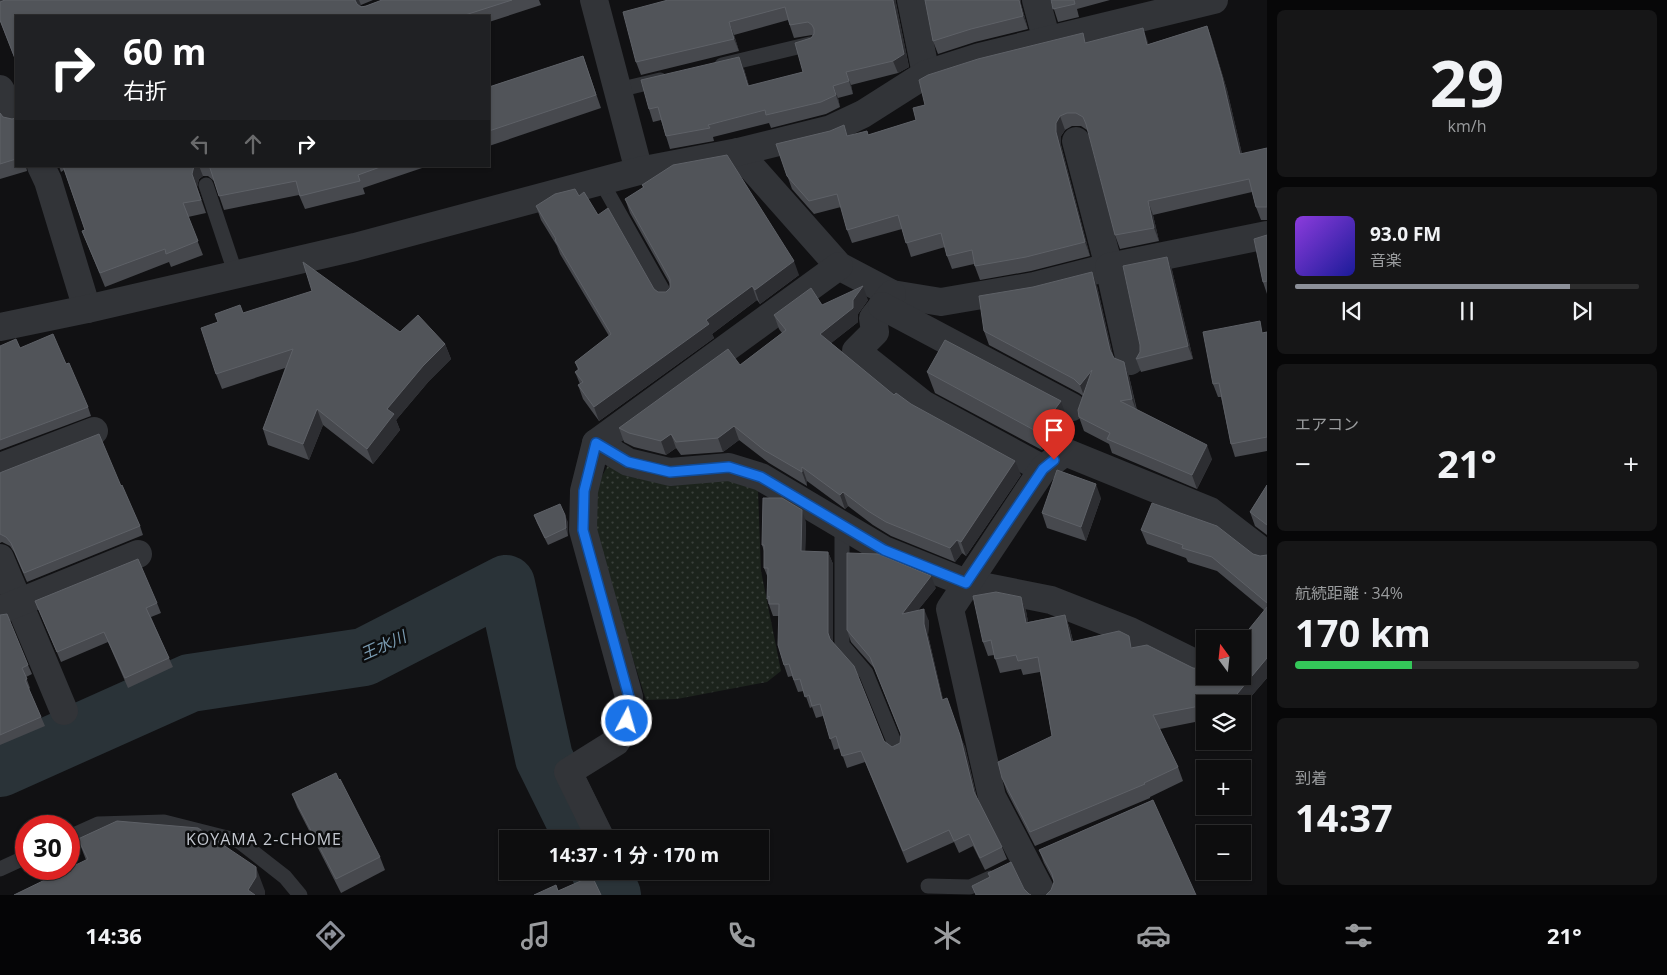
<!DOCTYPE html>
<html lang="ja">
<meta charset="utf-8">
<style>
:root{--surface:#0d0d0e;--page:#161617;--text:#f1f3f6;--muted:#9a9c9e;--line:#2d2d2e;--accent:#8c9099}
body{margin:0;font-family:"Open Sans","Noto Sans JP",sans-serif;background:var(--page);color:var(--text);height:100vh;display:flex;flex-direction:column;font-size:19px;white-space:nowrap}
*{box-sizing:border-box;margin:0}
p{font-size:16px;color:var(--muted)}
.icon{flex:none;width:28px;height:28px;fill:none;stroke:currentColor;stroke-width:2;stroke-linecap:round;stroke-linejoin:round}
.map{position:relative;flex:1;overflow:hidden}
.details{display:flex;flex-direction:column;gap:10px;padding:10px;background:#070708;width:400px}
.details>*{flex:none}
.guide{position:absolute;left:15px;top:15px;width:475px;height:152px;border-radius:0px;box-shadow:0 1px 4px #0004,0 0 0 1px var(--line);background:#202124;color:#fff;overflow:hidden}
.needle{width:32px;rotate:345deg}
.tools{position:absolute;left:1196px;top:630px;display:grid;gap:10px}
.tools a{display:grid;place-items:center;width:55px;height:55px;border-radius:0px;background:var(--surface);box-shadow:0 1px 4px #0004,0 0 0 1px var(--line);font-size:25px}
.speed{position:absolute;left:15px;top:815px;display:flex;gap:10px;font-size:25px;font-weight:700;text-align:center}
.speed>*{display:grid;place-content:center;width:65px;height:65px;border-radius:50%;background:var(--surface);box-shadow:0 1px 4px #0004,0 0 0 1px var(--line);line-height:1}
.speed .limit{border:8px solid #d22;background:#fff;color:#111}
.pin{position:absolute;display:grid;place-items:center;width:42px;height:42px;color:#fff;margin:-51px -21px;border-radius:50% 50% 50% 0;rotate:-45deg;box-shadow:0 0 5px #0007}
.pin .icon{rotate:45deg}
.me{position:absolute;width:55px;margin:-28px;rotate:6deg;stroke-linejoin:round;filter:drop-shadow(0 0 4px #0008)}
.turn{display:flex;align-items:center;gap:18px;height:105px;padding:0 25px;font-size:22px}
.turn .icon{width:65px;height:65px;stroke-width:2.5}
.turn b{display:block;font-size:35px;line-height:42px}
.lanes{display:flex;align-items:center;height:48px;padding:0 25px;background:#0003;justify-content:center;gap:25px;direction:ltr}
.lanes .off{opacity:.35}
.big{font-size:38px;font-weight:700;line-height:1.1}
.details .tile{flex:1;display:flex;flex-direction:column;justify-content:center;gap:8px;min-width:0;padding:0 18px;border-radius:8px;background:var(--page)}
.details .dial{align-items:center;gap:0}
.dial b{font-size:65px;line-height:1}
.song{display:flex;align-items:center;gap:15px}
.cover{width:60px;height:60px;border-radius:8px;background:linear-gradient(135deg,hsl(270 70% 55%),hsl(240 70% 35%))}
.played{height:5px;border-radius:2px;background:linear-gradient(90deg,var(--accent) 80%,var(--line) 80%)}
.keys{display:flex;justify-content:space-around;direction:ltr}
.heat{display:flex;justify-content:space-between;align-items:center;font-size:28px;direction:ltr}
.charge{height:8px;border-radius:4px;background:linear-gradient(90deg,#34c759 34%,var(--line) 0)}
.trip{position:absolute;left:499px;top:830px;width:270px;height:50px;border-radius:0px;background:var(--surface);box-shadow:0 1px 4px #0004,0 0 0 1px var(--line);font-weight:700;line-height:50px;text-align:center}
.menu{display:flex;height:80px;justify-content:space-around;align-items:center;background:#050506;color:var(--muted)}
.menu .icon{width:35px;height:35px}
.menu .current{color:var(--accent)}
.menu b{font-size:22px;color:var(--text)}
main{display:flex;flex:1;min-height:0}
.map>svg:first-child{display:block}
.grass{fill:url(#grass-dots)}
.lines{fill:none;stroke-linecap:round;stroke-linejoin:round}
.river{stroke:#2a3338;stroke-width:58}
.service{stroke:#323438;stroke-width:15}
.minor{stroke:#323438;stroke-width:28}
.wall{fill:#47494e}
.shaded-wall{fill:#2d2e32}
.building{fill:#515459;stroke:#5e6167}
.route-casing{stroke:#114b97;stroke-width:12}
.route{stroke:#1a73e8;stroke-width:9}
.labels{text-anchor:middle;stroke-width:5;stroke-linejoin:round;paint-order:stroke}
.water-label{font-size:16px;font-style:italic;fill:#799ab0;stroke:#0c0d0e}
.neighbourhood-label{font-size:16px;letter-spacing:1px;fill:#c4c8d0;stroke:#0c0d0e}
</style>
<main>
<div class="map">
<svg width="1267" height="895" viewBox="0 0 1267 895">
<defs>
<pattern id="grass-dots" width="8" height="8" patternUnits="userSpaceOnUse" patternTransform="scale(1.25)"><rect width="8" height="8" fill="#1c231c"/><path d="M2 2h.1M6 6h.1" fill="none" stroke="#3a403b" stroke-width="1.8" stroke-linecap="round"/></pattern>
</defs>
<rect width="100%" height="100%" fill="#111113"/>
<!-- grass -->
<polygon class="grass" points="609,463 734,475 758,490 761,571 781,671 767,682 677,699 646,700 594,535 597,486"/>
<g class="lines">
<!-- river -->
<g class="river">
<polyline points="0,768 190,683 364,657 506,584 544,758 584,839"/>
<polyline points="600,871 612,895"/>
</g>
<!-- service -->
<g class="service">
<polyline points="722,65 810,44"/>
<polyline points="618,90 660,80"/>
<polyline points="601,181 667,298"/>
<polyline points="206,185 236,275"/>
<polyline points="842,525 842,645 866,673 897,749"/>
<polyline points="69,837 98,824 164,822 239,841 285,877 300,895"/>
<polyline points="0,869 26,857"/>
<polyline points="928,886 970,887 990,878"/>
</g>
<!-- minor -->
<g class="minor">
<polyline points="594,0 639,171"/>
<polyline points="911,0 926,74"/>
<polyline points="1036,0 1047,41"/>
<polyline points="0,1 3,0"/>
<polyline points="0,89 16,117"/>
<polyline points="738,152 839,266 892,294 941,302 1034,286 1109,267 1076,141"/>
<polyline points="41,166 48,181 87,309"/>
<polyline points="892,294 873,318 875,332 856,351 923,404 1043,469"/>
<polyline points="882,306 1072,407"/>
<polyline points="0,327 87,309 355,247 639,171 738,152 831,129 863,114 926,74 979,57 1214,0"/>
<polyline points="1130,361 1109,267 1267,235"/>
<polyline points="596,443 628,462 670,472 729,467 761,477 884,550 966,583 1051,600 1130,631 1205,668"/>
<polyline points="0,467 94,431"/>
<polyline points="0,558 64,711"/>
<polyline points="0,610 138,554"/>
<polyline points="601,839 568,772 616,742 627,721 629,697 583,530 584,491 596,443 839,266"/>
<polyline points="1043,895 992,797 950,609 1043,469 1065,452 1210,511 1267,555"/>
</g>
</g>
<!-- wall -->
<g class="wall">
<polygon points="5,0 373,0 361,5 360,6 366,6 382,0 539,0 541,5 489,22 489,16 16,16 16,62 0,21 0,2"/>
<polygon points="668,0 896,0 896,3 909,67 898,73 851,85 853,94 838,98 840,107 826,114 771,128 769,123 713,137 714,141 670,149 666,136 661,120 653,122 649,109 744,69 749,86 803,72 811,38 813,36 812,35 794,38 788,20 734,35 739,51 641,75 636,62"/>
<polygon points="925,0 1021,0 1021,4 1028,29 975,42 938,54 933,41"/>
<polygon points="1051,0 1110,0 1077,9 1079,17 1058,22"/>
<polygon points="1207,26 1212,40 1227,90 1242,154 1267,148 1267,220 1261,220 1256,207 1252,192 1153,215 1159,241 1120,249 1115,235 1089,132 1087,130 1081,126 1072,126 1065,130 1061,136 1061,145 1090,256 1031,271 980,280 974,264 952,269 947,256 945,247 911,257 902,229 852,243 847,230 841,207 814,214 792,189 776,144 830,131 848,136 868,135 916,120 925,105 1086,43 1149,44"/>
<polygon points="583,56 601,108 489,146 489,87"/>
<polygon points="0,113 3,117 12,119 16,118 16,166 26,166 27,171 0,179"/>
<polygon points="59,166 428,166 363,188 365,194 305,209 299,195 224,210 214,181 208,176 203,176 199,179 197,187 206,213 188,217 203,255 171,267 169,262 105,287 82,231 85,230 64,170 61,172"/>
<polygon points="642,185 799,275 760,304 757,300 712,334 714,338 599,421 583,399 578,385 580,384 575,372 578,370 575,362 609,336 560,254 557,246 541,220 536,206 579,196 598,215 654,289 658,292 666,292 670,288 670,284 630,213 625,199 643,188"/>
<polygon points="1267,235 1267,294 1263,282"/>
<polygon points="1167,257 1172,270 1193,359 1141,372 1136,359 1140,352"/>
<polygon points="1097,286 1113,356 1114,358 1124,362 1129,376 1137,410 1212,459 1197,489 1112,453 1109,444 1084,431 1079,417 1083,396 1079,393 989,345 984,331"/>
<polygon points="868,300 858,314 858,322 831,343 894,395 911,404 1021,475 966,556 962,553 955,562 891,536 873,525 848,506 845,509 807,481 807,486 769,463 739,440 723,452 681,455 676,448 666,455 634,447 624,442 619,428 740,365 782,333 779,329 774,315 822,305"/>
<polygon points="243,313 400,332 445,344 451,359 429,381 396,420 400,430 373,464 323,425 309,460 268,445 263,429 285,368 222,389 216,374 218,322"/>
<polygon points="1267,332 1267,451 1235,457 1231,444 1221,397 1218,397 1213,384 1264,333"/>
<polygon points="0,346 20,348 66,364 88,407 91,416 0,450"/>
<polygon points="927,372 1068,422 1054,441 1042,450 935,393"/>
<polygon points="0,473 121,486 140,526 143,535 27,582 14,552 10,546 2,542 0,543"/>
<polygon points="1267,485 1267,535 1255,526 1250,512"/>
<polygon points="1101,498 1086,541 1047,528 1042,513"/>
<polygon points="534,515 568,522 568,536 548,545 537,523"/>
<polygon points="806,522 805,552 828,552 833,564 833,642 884,741 892,747 900,743 901,735 875,669 851,642 847,630 936,588 918,610 929,621 928,635 943,700 965,747 977,798 1002,847 1007,859 985,870 973,846 959,853 954,842 907,863 865,762 847,768 840,748 834,750 823,716 816,718 812,707 810,708 804,691 798,692 792,676 788,677 784,665 779,616 773,616 767,599 768,578 764,568 764,551 762,545"/>
<polygon points="1141,530 1253,554 1260,556 1267,555 1267,678 1242,707 1242,704 1205,704 1205,720 1160,729 1178,767 1183,781 1150,797 1150,798 1035,846 1007,792 1002,778 1052,736 1040,672 1023,675 1021,669 1000,673 994,655 988,656 983,642 1021,597 1026,611 1028,622 1065,615 1070,629 1073,641 1133,648 1193,668 1242,676 1264,610 1217,571 1188,562 1186,558 1147,544"/>
<polygon points="35,601 157,603 161,613 151,617 169,658 173,667 128,688 108,642 61,662"/>
<polygon points="0,615 28,665 32,674 26,677 30,688 29,689 45,726 0,745"/>
<polygon points="292,794 380,857 385,870 341,893 297,807"/>
<polygon points="1153,800 1051,890 1054,882 1044,863 1039,850"/>
<polygon points="78,839 265,891 265,895 86,860"/>
</g>
<!-- shaded-wall -->
<g class="shaded-wall">
<polygon points="355,0 359,0 361,5 359,10"/>
<polygon points="893,0 896,0 896,3 909,67 898,73 893,61"/>
<polygon points="1019,0 1021,0 1021,4 1028,29 1023,16"/>
<polygon points="729,22 734,35 739,51 734,39"/>
<polygon points="1207,26 1212,40 1227,90 1245,167 1240,154"/>
<polygon points="1143,28 1148,42 1152,58 1147,45"/>
<polygon points="739,57 744,69 753,99 748,86"/>
<polygon points="846,72 851,85 853,94 849,81"/>
<polygon points="833,86 838,98 840,107"/>
<polygon points="1060,116 1065,130 1061,136 1061,145 1090,256 1085,242 1056,132 1056,123"/>
<polygon points="194,166 199,166 203,176 199,179 197,187 206,213 192,174"/>
<polygon points="1148,201 1153,215 1159,241 1154,228"/>
<polygon points="1167,257 1172,270 1193,359 1188,346"/>
<polygon points="794,261 799,275 760,304 755,290"/>
<polygon points="1092,272 1097,286 1115,364 1110,350"/>
<polygon points="752,286 757,300 712,334 714,338 599,421 594,407 706,320"/>
<polygon points="863,286 868,300 858,314 858,322 825,348 820,334 853,300"/>
<polygon points="445,344 451,359 429,381 396,420 400,430 373,464 367,449 387,409 423,366"/>
<polygon points="1124,362 1129,376 1137,413 1132,399"/>
<polygon points="1092,370 1085,399 1080,385"/>
<polygon points="1061,401 1068,422 1054,441 1042,450 1034,430"/>
<polygon points="317,409 323,425 309,460 303,444"/>
<polygon points="734,426 739,440 723,452 718,438"/>
<polygon points="671,434 676,448 666,455 661,441"/>
<polygon points="1207,445 1212,459 1197,489 1192,475"/>
<polygon points="1015,461 1021,475 966,556 961,542"/>
<polygon points="802,467 807,481 807,486 802,472"/>
<polygon points="1096,484 1101,498 1086,541 1081,527"/>
<polygon points="843,492 848,506 845,509 840,495"/>
<polygon points="802,510 806,522 805,563 801,551"/>
<polygon points="565,515 568,522 568,536 566,528"/>
<polygon points="957,540 962,553 955,562 950,548"/>
<polygon points="828,552 833,564 833,645 828,633"/>
<polygon points="931,576 936,588 906,625 902,614"/>
<polygon points="1021,597 1026,611 1031,637 1026,623"/>
<polygon points="924,609 929,621 928,635 946,712 942,700 924,624"/>
<polygon points="1065,615 1070,629 1076,656 1071,642"/>
<polygon points="1267,658 1267,678 1242,707 1242,704 1233,704 1232,700"/>
<polygon points="960,735 965,747 978,804 974,792"/>
<polygon points="256,867 265,891 265,895 249,895 248,890"/>
</g>
<!-- building -->
<g class="building">
<polygon points="5,0 355,0 357,4 361,7 366,6 382,0 512,0 462,16 16,16 16,61 0,20 0,2"/>
<polygon points="668,0 893,0 904,54 893,61 846,72 849,81 833,86 836,95 821,102 766,115 765,110 708,125 710,128 666,136 658,107 649,109 641,80 739,57 748,86 803,72 795,43 811,38 814,34 814,29 812,25 808,22 790,25 785,7 729,22 734,39 636,62 623,12"/>
<polygon points="925,0 1019,0 1023,16 971,29 933,41"/>
<polygon points="1051,0 1074,0 1075,4 1053,9"/>
<polygon points="1207,26 1222,77 1240,154 1267,148 1267,207 1256,207 1249,179 1148,201 1154,228 1115,235 1086,124 1083,117 1076,113 1067,113 1060,116 1056,123 1056,132 1085,242 1026,257 975,266 972,250 947,256 941,233 906,243 898,215 847,230 837,194 809,201 787,176 776,144 830,131 844,125 847,136 867,131 868,135 916,120 913,108 925,105 919,80 928,75 978,59 1083,33 1085,43 1143,28 1147,45"/>
<polygon points="583,56 596,95 489,131 489,87"/>
<polygon points="0,113 3,117 12,119 16,118 16,159 0,164"/>
<polygon points="727,155 794,261 755,290 752,286 706,320 709,324 594,407 578,385 583,382 575,372 579,369 575,362 611,334 555,240 556,239 536,206 555,194 575,189 579,196 584,192 598,215 608,208 654,289 658,292 666,292 670,288 670,279 625,199 644,187 642,185 673,165"/>
<polygon points="63,166 194,166 192,174 201,200 183,203 198,241 166,254 165,249 100,273 82,231 85,230"/>
<polygon points="208,166 383,166 358,175 360,181 300,196 296,181 219,196 210,168"/>
<polygon points="1267,235 1267,281 1263,282 1254,239"/>
<polygon points="1167,257 1188,346 1136,359 1140,352 1140,345 1123,266"/>
<polygon points="303,262 400,332 418,315 445,344 423,366 387,409 394,414 367,449 317,409 303,444 263,429 293,349 216,374 201,328 218,322 215,314 240,305 243,313 312,291"/>
<polygon points="1092,272 1110,350 1114,358 1124,362 1132,399 1120,401 1207,445 1192,475 1107,439 1110,433 1079,417 1078,410 1092,370 1080,385 1074,379 984,331 979,296 1033,287"/>
<polygon points="863,286 853,300 853,308 820,334 894,395 896,393 911,404 1015,461 961,542 957,540 950,548 886,522 868,511 843,492 840,495 802,467 802,472 764,450 734,426 718,438 676,442 671,434 661,441 629,433 619,428 728,349 740,365 786,330 774,315 811,288 822,305"/>
<polygon points="1260,321 1262,333 1267,332 1267,437 1231,444 1219,383 1213,384 1203,332"/>
<polygon points="53,334 66,364 69,363 88,407 0,440 0,346 16,339 20,348"/>
<polygon points="945,340 1061,401 1046,421 1034,430 927,372"/>
<polygon points="99,434 121,486 122,485 140,526 24,573 11,543 6,537 0,534 0,473 2,472"/>
<polygon points="1057,470 1096,484 1081,527 1042,513"/>
<polygon points="1267,485 1267,525 1250,512"/>
<polygon points="763,498 782,498 802,510 801,551 828,552 828,633 830,639 854,666 884,741 892,747 900,743 901,734 870,657 847,630 847,553 878,554 931,576 902,614 924,609 924,624 942,700 947,698 960,735 974,792 1002,847 980,858 969,834 954,841 949,830 903,851 861,751 842,756 836,736 830,739 820,704 812,706 809,695 805,697 800,679 794,680 789,664 784,665 778,645 779,604 769,604 769,596 767,599 768,568 764,568 764,545 762,545"/>
<polygon points="1152,503 1217,526 1253,554 1260,556 1267,555 1267,603 1212,557 1182,548 1183,545 1141,530"/>
<polygon points="560,504 565,515 566,528 545,538 534,515"/>
<polygon points="138,559 157,603 146,608 169,658 125,678 104,632 57,652 35,601"/>
<polygon points="996,592 1021,597 1026,623 1065,615 1071,642 1119,631 1129,636 1131,648 1147,645 1193,668 1200,669 1205,668 1205,676 1242,676 1242,639 1241,639 1267,607 1267,658 1232,700 1212,704 1205,704 1205,705 1153,715 1178,767 1144,783 1145,784 1030,832 1002,778 998,762 1052,736 1038,657 1018,661 1016,655 995,659 991,640 983,642 973,596"/>
<polygon points="7,614 28,665 22,668 27,679 25,680 41,717 0,735 0,615"/>
<polygon points="336,773 339,780 340,779 380,857 336,879 292,794"/>
<polygon points="1153,800 1196,895 1046,895 1051,890 1054,882 1052,874 1039,850"/>
<polygon points="117,821 198,828 256,867 256,877 248,890 255,895 14,895 88,859 78,839"/>
<polygon points="1011,862 1024,889 1029,894 1031,895 976,895 972,886 990,877 988,873"/>
<polygon points="592,876 601,895 534,895 556,885 558,891"/>
</g>
<g class="lines">
<!-- route casing -->
<g class="route-casing">
<polyline id="route" points="627,721 629,697 583,530 584,491 596,443 628,462 670,472 729,467 761,477 884,550 966,583 1043,469 1054,460"/>
</g>
<!-- route -->
<use href="#route" class="route"/>
</g>
<g class="labels">
<!-- water labels -->
<g class="water-label">
<text transform="translate(383 645) rotate(-24)" y="6">王水川</text>
</g>
<!-- neighbourhood labels -->
<g class="neighbourhood-label">
<text x="264" y="845">KOYAMA 2-CHOME</text>
</g>
</g>
</svg>
<div class="tools">
<a><svg class="needle" viewBox="-14 -14 28 28"><path d="M0-13l5 13h-10z" fill="#e53935"/><path d="M0 13l5-13h-10z" fill="#9a9c9e"/></svg></a>
<a><svg class="icon" aria-label="layers" viewBox="0 0 24 24"><path d="M12 4l9 5-9 5-9-5zM3 14l9 5 9-5"/></svg></a>
<a>+</a>
<a>−</a>
</div>
<div class="speed"><div class="limit">30</div></div>
<div class="pin" style="left:1054px;top:460px;background:#d93025"><svg class="icon" aria-label="arrive" viewBox="0 0 24 24"><path d="M6 21V4h12l-3 4 3 4H6"/></svg></div>
<svg class="me" style="left:627px;top:721px" viewBox="-20 -20 40 40"><circle r="17" fill="#1a73e8" stroke="#fff" stroke-width="3"/><path d="M0-11L8 9 0 5-8 9z" fill="#fff"/></svg>
<div class="trip">14:37 · 1 分 · 170 m</div>
<div class="guide">
<div class="turn"><svg class="icon" aria-label="right" viewBox="0 0 24 24"><path d="M7 20v-9h11M14 6l5 5-5 5"/></svg><div><b>60 m</b>右折</div></div>
<div class="lanes"><svg class="icon off" aria-label="left" viewBox="0 0 24 24"><path d="M17 20v-9H6M10 6l-5 5 5 5"/></svg><svg class="icon off" aria-label="ahead" viewBox="0 0 24 24"><path d="M12 20V5M6 11l6-6 6 6"/></svg><svg class="icon" aria-label="right" viewBox="0 0 24 24"><path d="M7 20v-9h11M14 6l5 5-5 5"/></svg></div>
</div>
</div>
<section class="details">
<div class="tile dial"><b>29</b><p>km/h</p></div>
<div class="tile">
<div class="song"><i class="cover"></i><div><b>93.0 FM</b><p>音楽</p></div></div>
<div class="played"></div>
<div class="keys"><svg class="icon" aria-label="previous" viewBox="0 0 24 24"><path d="M18 5L8 12l10 7zM5 5v14"/></svg><svg class="icon" aria-label="pause" viewBox="0 0 24 24"><path d="M8 5v14M16 5v14"/></svg><svg class="icon" aria-label="next" viewBox="0 0 24 24"><path d="M6 5l10 7-10 7zM19 5v14"/></svg></div>
</div>
<div class="tile"><p>エアコン</p>
<div class="heat"><a>−</a><b class="big">21°</b><a>+</a></div>
</div>
<div class="tile"><p>航続距離 · 34%</p><b class="big">170 km</b><div class="charge"></div></div>
<div class="tile"><p>到着</p><b class="big">14:37</b></div>
</section>
</main>
<nav class="menu">
<b>14:36</b>
<svg class="icon current" aria-label="directions" viewBox="0 0 24 24"><path d="M12 3l9 9-9 9-9-9zM9 14v-3h6M13 9l2 2-2 2"/></svg>
<svg class="icon" aria-label="music" viewBox="0 0 24 24"><path d="M9 18V5l10-2v13"/><circle cx="6" cy="18" r="3"/><circle cx="16" cy="16" r="3"/></svg>
<svg class="icon" aria-label="phone" viewBox="0 0 24 24"><path d="M5 4h4l2 5-3 2q2 4 5 5l2-3 5 2v4C11 20 4 13 5 4z"/></svg>
<svg class="icon" aria-label="climate" viewBox="0 0 24 24"><path d="M12 3v18M4 7l16 10M4 17L20 7"/></svg>
<svg class="icon" aria-label="car" viewBox="0 0 24 24"><path d="M5 17H2v-5l4-1 3-4h7l3 4 3 1v5h-3M9 17h6M6 11h13"/><circle cx="7" cy="17" r="2"/><circle cx="17" cy="17" r="2"/></svg>
<svg class="icon" aria-label="filters" viewBox="0 0 24 24"><path d="M4 7h16M4 17h16"/><circle cx="9" cy="7" r="2"/><circle cx="15" cy="17" r="2"/></svg>
<b>21°</b>
</nav>
